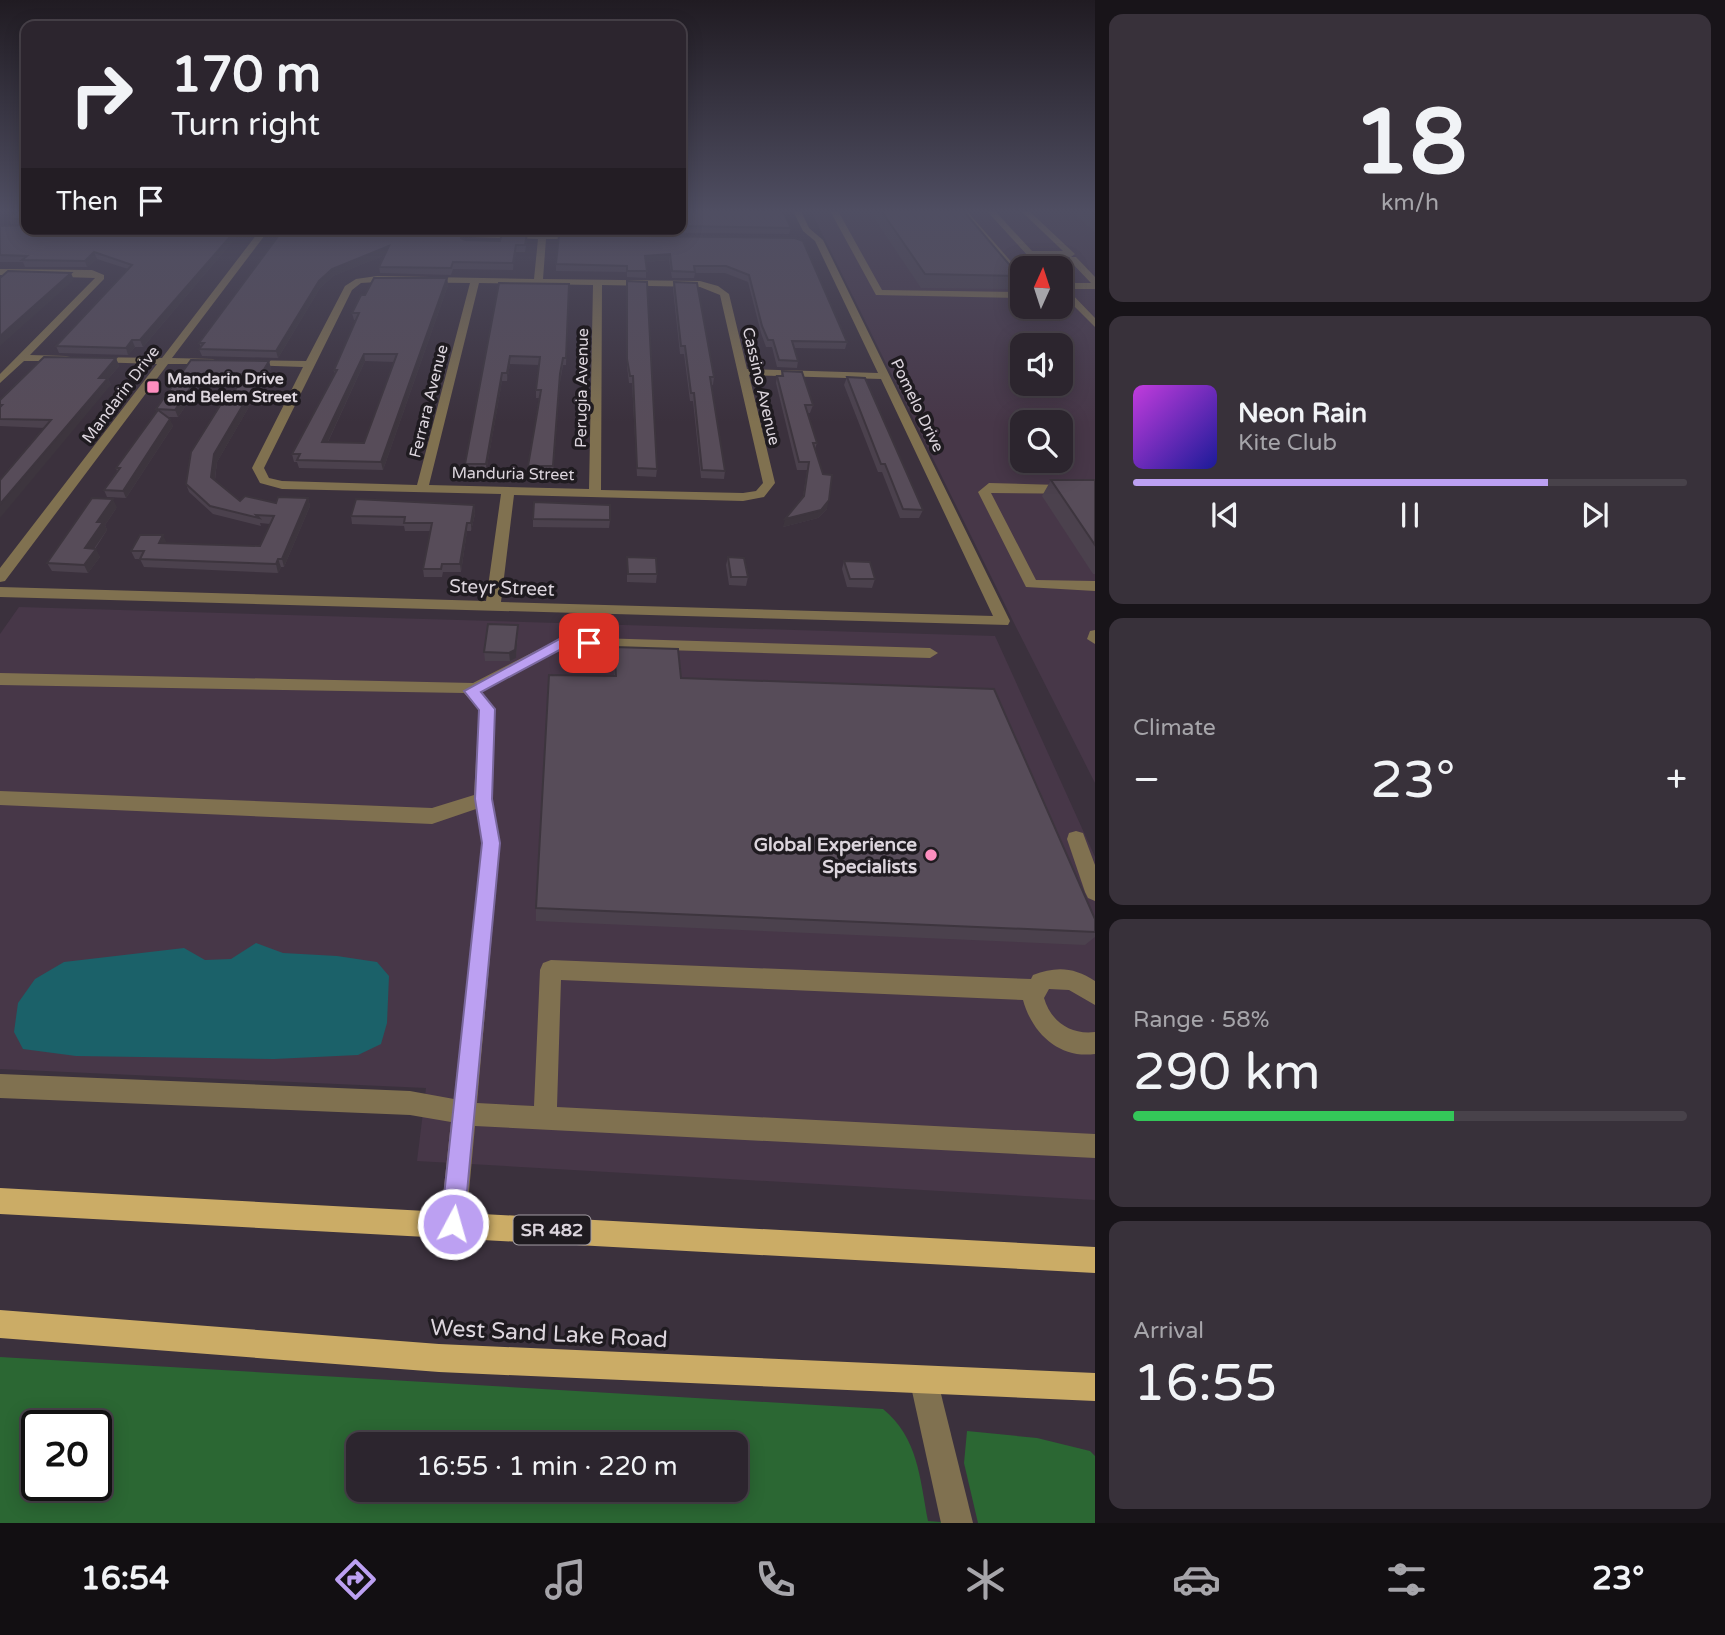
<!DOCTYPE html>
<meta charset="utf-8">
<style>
:root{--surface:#2c252e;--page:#38313a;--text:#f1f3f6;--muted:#a6a5aa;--line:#48424a;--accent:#bca0f2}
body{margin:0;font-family:"Varela Round",sans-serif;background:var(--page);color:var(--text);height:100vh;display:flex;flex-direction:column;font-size:26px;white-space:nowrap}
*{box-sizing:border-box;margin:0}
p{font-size:23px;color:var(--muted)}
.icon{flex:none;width:38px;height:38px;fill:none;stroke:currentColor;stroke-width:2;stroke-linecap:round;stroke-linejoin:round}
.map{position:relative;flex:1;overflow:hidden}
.drawer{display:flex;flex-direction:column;gap:14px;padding:14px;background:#181419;width:630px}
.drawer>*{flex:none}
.guide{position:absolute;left:21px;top:21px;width:665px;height:214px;border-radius:14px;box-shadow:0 4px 18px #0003,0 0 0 2px var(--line);background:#2c252e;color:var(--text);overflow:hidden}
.needle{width:46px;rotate:3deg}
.buttons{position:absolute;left:1010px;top:256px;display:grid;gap:14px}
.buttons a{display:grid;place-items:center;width:63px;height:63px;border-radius:14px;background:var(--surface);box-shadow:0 4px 18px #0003,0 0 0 2px var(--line);font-size:35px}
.speed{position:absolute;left:21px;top:1410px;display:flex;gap:14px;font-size:35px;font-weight:700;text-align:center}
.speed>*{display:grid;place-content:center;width:91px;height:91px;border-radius:50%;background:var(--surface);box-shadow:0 4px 18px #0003,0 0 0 2px var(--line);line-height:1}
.speed .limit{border:4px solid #111;border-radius:10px;background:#fff;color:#111}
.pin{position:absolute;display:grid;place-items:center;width:60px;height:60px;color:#fff;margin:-30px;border-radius:14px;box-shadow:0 4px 10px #0006}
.me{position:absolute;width:77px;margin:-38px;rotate:6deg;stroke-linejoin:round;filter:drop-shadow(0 0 5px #0008)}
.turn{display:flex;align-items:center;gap:24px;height:147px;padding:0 35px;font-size:32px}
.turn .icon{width:91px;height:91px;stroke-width:2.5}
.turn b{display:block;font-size:49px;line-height:60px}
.then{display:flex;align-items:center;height:66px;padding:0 35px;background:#0003;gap:14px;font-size:26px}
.big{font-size:52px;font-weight:600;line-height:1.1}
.drawer .widget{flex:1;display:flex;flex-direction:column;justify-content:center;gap:10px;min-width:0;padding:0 24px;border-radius:14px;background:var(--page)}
.drawer .dial{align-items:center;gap:0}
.dial b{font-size:91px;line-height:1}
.song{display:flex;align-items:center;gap:21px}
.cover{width:84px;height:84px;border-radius:10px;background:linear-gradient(135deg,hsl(290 70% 55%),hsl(240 70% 35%))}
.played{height:7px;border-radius:4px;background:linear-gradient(90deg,var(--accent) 75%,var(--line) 75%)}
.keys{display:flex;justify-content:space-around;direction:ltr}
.heat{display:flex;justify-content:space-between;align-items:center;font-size:38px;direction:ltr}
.charge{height:10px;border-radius:5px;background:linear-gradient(90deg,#34c759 58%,var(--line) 0)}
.trip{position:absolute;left:346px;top:1432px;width:402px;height:70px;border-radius:14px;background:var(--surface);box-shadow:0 4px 18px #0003,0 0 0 2px var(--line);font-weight:600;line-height:70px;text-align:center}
.menu{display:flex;height:112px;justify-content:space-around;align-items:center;background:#120f12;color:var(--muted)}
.menu .icon{width:49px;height:49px}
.menu .selected{color:var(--accent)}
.menu b{font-size:32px;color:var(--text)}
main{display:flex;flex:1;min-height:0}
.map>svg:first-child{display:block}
.built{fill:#473748;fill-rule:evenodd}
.green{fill:#2b6733;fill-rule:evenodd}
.water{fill:#1b6169}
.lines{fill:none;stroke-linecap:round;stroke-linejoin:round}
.minor{fill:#807150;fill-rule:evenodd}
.major{fill:#cbac66;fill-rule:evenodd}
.wall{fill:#4b414d;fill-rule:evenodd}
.shaded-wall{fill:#3d353e}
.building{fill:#574c59;stroke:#3d353e;stroke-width:2;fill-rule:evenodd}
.route{fill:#bca0f2;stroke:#7a689d;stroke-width:2}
.poi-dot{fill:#fd8ebf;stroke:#1f1b20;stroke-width:2.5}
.labels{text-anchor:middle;stroke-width:7;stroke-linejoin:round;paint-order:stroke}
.far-poi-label{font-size:16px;font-weight:bold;fill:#dcd5dd;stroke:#1f1b20;text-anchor:start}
.far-street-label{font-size:16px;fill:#dcd5dd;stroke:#1f1b20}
.shield{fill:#1f1b20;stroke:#a39da4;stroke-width:2}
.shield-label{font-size:18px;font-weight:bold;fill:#dcd5dd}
.street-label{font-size:19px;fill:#dcd5dd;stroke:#1f1b20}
.poi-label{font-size:19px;font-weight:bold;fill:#dcd5dd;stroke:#1f1b20;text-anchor:end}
.near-street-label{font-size:23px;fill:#dcd5dd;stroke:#1f1b20}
</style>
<main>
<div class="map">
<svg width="1095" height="1523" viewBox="0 0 1095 1523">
<rect width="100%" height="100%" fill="#3b313d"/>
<!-- built -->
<g class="built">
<path d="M810 209H1095V783L1013 621ZM1022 268H1060V306H1022ZM1022 345H1060V383H1022ZM1022 422H1060V460H1022Z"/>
<polygon points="19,607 995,636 1095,857 1095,1200 417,1161 426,1088 0,1069 0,634"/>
</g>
<!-- green -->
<g class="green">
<path d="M0 1357 883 1409C918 1437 920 1479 928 1521L955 1523H0ZM37 1426H96V1486H37ZM359 1444H737V1489H359Z"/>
<polygon points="967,1431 1037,1438 1090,1451 1095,1456 1095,1523 978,1523 964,1463"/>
</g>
<!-- water -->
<polygon class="water" points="256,943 283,953 337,956 377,962 389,976 387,1023 381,1044 358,1055 274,1059 76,1056 23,1049 14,1032 18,1003 35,979 64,962 184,948 205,960 231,959"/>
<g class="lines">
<!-- minor -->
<g class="minor">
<polygon points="0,209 6,209 0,212"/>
<path d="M792 209H800L809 228 823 240 1010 621 1008 625 0 597V587L486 601 501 494 282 489 260 483 252 468 303 367 248 365 243 362 244 360 306 361 345 286 356 279 377 276 534 279 538 239 441 236 438 232 581 235 585 237 581 239H546L543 279 700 281 718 286 729 294 747 369 878 373 815 241 803 231ZM377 282 470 283 417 485 282 481 269 478 264 468 352 290 361 283ZM479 283 593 285 589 489 429 485ZM602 285 700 287 720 295 763 483 756 491 743 493 601 490ZM749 375 881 379 993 616 501 602 514 495 743 501 764 497 775 483Z"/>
<polygon points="829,209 837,209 882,290 1022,292 1022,298 876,295"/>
<polygon points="957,209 965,209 1022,274 1022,282"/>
<polygon points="985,209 993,209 1032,251 1063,251 1019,209 1027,209 1075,254 1071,257 1037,256 1048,268 1039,268"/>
<polygon points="211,229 305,231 309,233 305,235 265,235 172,358 213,359 218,362 217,364 168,364 5,581 0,582 0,568 157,364 94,362 90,361 90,357 162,358 257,234 214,233"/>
<polygon points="1070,257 1076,257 1095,277 1095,289 1067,289 1095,318 1095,327 1060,292 1060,283 1091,283 1070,261"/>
<polygon points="0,269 92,270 104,275 104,279 30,355 66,356 70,357 70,361 24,361 0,383 0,374 95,278 0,275"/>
<polygon points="989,483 1095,486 1095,494 991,493 1036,580 1095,581 1095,591 1026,587 978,492"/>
<polygon points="1095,630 1095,644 1087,639 1090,631"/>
<path d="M563 637 930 648 938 653 930 658 565 647 482 692 495 709 492 799 500 843 477 1103 534 1106 540 970 543 963 551 960 1031 979 1033 975C1056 966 1074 967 1095 981V1005L1069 990 1049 989 1044 998C1051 1022 1071 1035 1095 1032V1054C1059 1059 1032 1033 1023 1000L561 980 557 1107 1095 1134V1158L475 1126 466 1224 462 1233 453 1237 444 1233 440 1224 451 1122 410 1115 0 1098V1074L410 1091 454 1099 482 843 476 809 432 824 0 805V791L432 808 474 795 479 710 464 693 0 685V673L473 683Z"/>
<polygon points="1076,831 1083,833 1095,865 1095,901 1088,898 1085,892 1067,839 1069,833"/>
<polygon points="924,1368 934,1372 938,1382 973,1523 941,1523 910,1382 914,1372"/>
</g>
<!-- major -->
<g class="major">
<polygon points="0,1188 1095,1247 1095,1273 0,1214"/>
<polygon points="0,1310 439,1344 1095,1373 1095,1401 439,1372 0,1338"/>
</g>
</g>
<!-- wall -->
<g class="wall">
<polygon points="26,209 26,229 237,236 143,347 135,347 128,355 59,353 56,346 128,269 97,259 87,267 25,267 23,262 0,262 0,226 22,226 11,224 8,218"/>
<polygon points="681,209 791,228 789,234 561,231 561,229 681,229"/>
<polygon points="868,209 962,209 1019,276 1013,289 921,288"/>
<polygon points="1069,209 1095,209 1095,232"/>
<polygon points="505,229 529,229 529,230"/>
<polygon points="282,231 463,233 463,239 465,240 527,240 525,252 516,252 513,270 453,269 451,275 380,273 379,267 385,255 333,276 320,288 278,358 202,356 199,349 201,347 199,343"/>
<polygon points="795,238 847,342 845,349 794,348 798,361 797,368 777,367 772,347 766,347 761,333 748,282 725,273 695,273 694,278 672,278 669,260 646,262 646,278 627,277 627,272 556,271 556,264"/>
<path d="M447 278 448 285 383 470 299 468 297 462H294L292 454 335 374 334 370 356 320H354L352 313 365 295ZM365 361 394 362 364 443 328 442Z"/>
<polygon points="674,282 714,377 713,385 711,385 725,471 724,479 701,478 693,401 690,401 684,354 680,354 673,289"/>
<polygon points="499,283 569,284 566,365 563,365 560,382 553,474 528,474 528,466 539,398 536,398 536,390 539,365 510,364 507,381 502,381 486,472 466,471 465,464"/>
<polygon points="627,288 657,469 656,477 637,476 632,383 629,383 627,366"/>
<polygon points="116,358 119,366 108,379 111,385 45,428 0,426 0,400"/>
<polygon points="191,360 269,361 271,369 217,462 215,480 240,501 276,503 308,498 310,506 284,567 281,567 278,573 144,567 140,559 135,559 131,551 167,543 260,546 270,524 260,523 261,526 213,514 189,492 186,484 226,405 240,382 202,382 178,417 168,417 173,426 126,498 107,497 104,490 117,471 116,468 157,412 156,409"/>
<polygon points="782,371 813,405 810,413 808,413 817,443 815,449 827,509 818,518 783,527 803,497 807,470 797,470 776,383 777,376 781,376"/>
<polygon points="847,377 923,510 919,518 900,518 882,472 878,472 844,385"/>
<polygon points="1051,480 1095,480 1095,574 1093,574 1042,496"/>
<polygon points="474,505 475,514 471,531 467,531 461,572 443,572 442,577 424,577 423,569 430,531 405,531 404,526 352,524 351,516"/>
<polygon points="117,507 105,525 107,530 95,549 100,557 88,573 52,571 47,563"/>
<polygon points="533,519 610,520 609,528 533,527"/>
<polygon points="627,557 657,574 656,583 627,582"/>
<polygon points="728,557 748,577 746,586 729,585 726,565"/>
<polygon points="844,561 875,579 872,588 847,587 842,569"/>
<polygon points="518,634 516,658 510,661 485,661 484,652"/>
<polygon points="614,647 681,678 1095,932 1095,937 1085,945 536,921 536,908 614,676 613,663"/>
</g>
<!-- shaded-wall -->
<g class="shaded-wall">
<polygon points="236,230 237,236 143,347 140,340"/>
<polygon points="516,245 516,252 513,270 513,263"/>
<polygon points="389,246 390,253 333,276 320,288 278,358 276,351 319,281 332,269"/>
<polygon points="94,252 97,259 87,267 85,261"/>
<polygon points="670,254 669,260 645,262 645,256"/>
<polygon points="71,273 74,280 0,346 0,336"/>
<polygon points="447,278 448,285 383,470 381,462"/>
<polygon points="132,340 135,347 128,355 126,348"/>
<polygon points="364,354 365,361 324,450 322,442"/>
<polygon points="510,356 510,364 507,381 507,373"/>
<polygon points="116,358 119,366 108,379 111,385 0,518 0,504 99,378"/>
<polygon points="269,361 271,369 217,462 214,485 211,477 214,454"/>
<polygon points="502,373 502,381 486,472 486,464"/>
<polygon points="200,374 202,382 178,417 175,410"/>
<polygon points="170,419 173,426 126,498 123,491"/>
<polygon points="308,498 310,506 284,567 282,559"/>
<polygon points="113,499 117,507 105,525 107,530 89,556 85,548 97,522"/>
<polygon points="829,500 827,509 818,518 783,527 785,519"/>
<polygon points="474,505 475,514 471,531 471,523"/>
<polygon points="467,523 467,531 461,572 460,564"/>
<polygon points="163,535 167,543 159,543"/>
<polygon points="96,549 100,557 88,573 84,565"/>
<polygon points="278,559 281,567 278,573 276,564"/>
<polygon points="518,625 516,658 510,661 509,653"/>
</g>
<!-- building -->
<g class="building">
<polygon points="22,209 26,209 26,220 8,218"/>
<polygon points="681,209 782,209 791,228 681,226"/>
<polygon points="880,209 962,209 1019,276 925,274"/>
<polygon points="1089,209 1095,209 1095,214"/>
<polygon points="26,225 26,229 236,230 140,340 132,340 126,348 56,346 132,265 94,252 85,261 22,260 27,256 0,255 0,226"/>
<polygon points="282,231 463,233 461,238 465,240 500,241 502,234 527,234 525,245 516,245 513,263 453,262 451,268 379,267 389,246 332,269 319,281 276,351 199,349 204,343 199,343"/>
<polygon points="559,235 795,238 803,241 847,342 792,341 798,361 779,360 773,340 768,340 762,326 749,275 726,266 694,266 695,272 672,271 670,254 645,256 647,271 627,271 627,266 556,264"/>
<polygon points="8,271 71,273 0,336 0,278"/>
<path d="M374 278H447L381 462 297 460 300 454H292L337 370H334L359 313H352L361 295H365ZM364 354H397L364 443 322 442Z"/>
<polygon points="627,281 647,282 657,469 637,468 633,376 630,376 627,359"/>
<polygon points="674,282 697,283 714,377 710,377 725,471 702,470 694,393 691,393 685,346 681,346"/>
<polygon points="499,283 569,284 566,358 563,358 560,374 553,466 528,466 541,390 536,390 540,357 510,356 507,373 502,373 486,464 465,464"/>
<polygon points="44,357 116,358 99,378 108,378 0,504 0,480 51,420 0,419 0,407 2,405 0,405 0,400"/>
<polygon points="191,360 269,361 214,454 211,477 240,501 245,496 276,503 278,497 308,498 282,559 278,559 276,564 140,559 144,551 131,551 140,535 163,535 159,543 260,546 274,516 256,515 259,518 210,506 186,484 191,452 221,404 226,405 245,374 200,374 175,410 156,409"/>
<polygon points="782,371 802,372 813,405 805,405 817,443 813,443 823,474 832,475 829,500 821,510 785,519 804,496 809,462 799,462 777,376 783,376"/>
<polygon points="847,377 865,378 923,510 903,509 885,464 881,464"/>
<polygon points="158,410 170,419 123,491 104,490 120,468 116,468"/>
<polygon points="1051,480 1095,480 1095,545"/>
<polygon points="92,498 113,499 97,522 103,522 85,548 96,549 84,565 47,563"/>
<polygon points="356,499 474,505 471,523 467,523 460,564 442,564 441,569 423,569 432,523 404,523 405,517 351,516"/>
<polygon points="534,502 610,505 610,520 533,519"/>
<polygon points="627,557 656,558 657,574 628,574"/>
<polygon points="728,557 744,558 748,577 731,577"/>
<polygon points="844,561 870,562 875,579 850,579"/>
<polygon points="488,624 518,625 515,650 509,653 484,652"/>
<polygon points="614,647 678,649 681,678 994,689 1095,919 1095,932 536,908 549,675 616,676"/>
</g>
<!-- sky -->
<linearGradient id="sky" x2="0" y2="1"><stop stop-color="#201b22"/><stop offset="0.5" stop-color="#4f4e62"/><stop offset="1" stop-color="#4f4e62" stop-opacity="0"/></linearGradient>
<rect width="1095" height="422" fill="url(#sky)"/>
<!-- route -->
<polygon class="route" points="563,637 589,638 596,643 589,648 565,647 481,692 495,709 492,799 500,843 464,1224 461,1232 453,1236 444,1232 441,1224 482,843 475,799 479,710 464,691"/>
<!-- markers -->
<g class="poi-dot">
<rect x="146" y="380" width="14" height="14" rx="3.5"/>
<circle cx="931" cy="855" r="7"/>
</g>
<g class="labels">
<!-- far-poi labels -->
<g class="far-poi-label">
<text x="167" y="384">Mandarin Drive<tspan x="167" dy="18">and Belem Street</tspan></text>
</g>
<!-- far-street labels -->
<g class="far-street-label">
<text transform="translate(762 386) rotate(77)" y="6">Cassino Avenue</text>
<text transform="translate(581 388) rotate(-89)" y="6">Perugia Avenue</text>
<text transform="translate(120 394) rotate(-53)" y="6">Mandarin Drive</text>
<text transform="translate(428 401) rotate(-76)" y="6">Ferrara Avenue</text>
<text transform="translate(918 405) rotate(64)" y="6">Pomelo Drive</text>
<text transform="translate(513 473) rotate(1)" y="6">Manduria Street</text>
</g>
<!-- shield labels -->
<rect class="shield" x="513.5" y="1215.5" width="77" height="29" rx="5"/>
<g class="shield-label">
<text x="552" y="1236">SR 482</text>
</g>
<!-- street labels -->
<g class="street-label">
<text transform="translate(502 587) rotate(2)" y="7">Steyr Street</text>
</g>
<!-- poi labels -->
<g class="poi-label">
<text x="917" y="851">Global Experience<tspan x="917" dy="22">Specialists</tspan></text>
</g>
<!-- near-street labels -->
<g class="near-street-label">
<text transform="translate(549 1333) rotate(3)" y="8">West Sand Lake Road</text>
</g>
</g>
</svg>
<div class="buttons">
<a><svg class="needle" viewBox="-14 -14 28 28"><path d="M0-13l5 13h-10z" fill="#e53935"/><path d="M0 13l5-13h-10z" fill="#a6a5aa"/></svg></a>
<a><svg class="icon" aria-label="sound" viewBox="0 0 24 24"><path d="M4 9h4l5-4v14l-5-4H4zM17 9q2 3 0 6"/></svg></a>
<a><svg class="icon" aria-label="search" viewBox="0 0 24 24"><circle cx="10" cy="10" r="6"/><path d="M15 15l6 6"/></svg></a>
</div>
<div class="speed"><div class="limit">20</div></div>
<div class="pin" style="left:589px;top:643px;background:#d93025"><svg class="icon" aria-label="arrive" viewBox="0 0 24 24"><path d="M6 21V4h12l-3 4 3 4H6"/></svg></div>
<svg class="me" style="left:453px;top:1224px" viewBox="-20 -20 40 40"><circle r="17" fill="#bca0f2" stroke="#fff" stroke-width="3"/><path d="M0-11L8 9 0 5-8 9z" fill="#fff"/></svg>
<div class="trip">16:55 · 1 min · 220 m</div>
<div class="guide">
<div class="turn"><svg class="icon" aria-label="right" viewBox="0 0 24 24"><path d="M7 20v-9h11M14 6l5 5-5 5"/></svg><div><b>170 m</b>Turn right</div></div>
<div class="then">Then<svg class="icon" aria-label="arrive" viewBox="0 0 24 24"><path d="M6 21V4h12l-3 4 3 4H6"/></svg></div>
</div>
</div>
<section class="drawer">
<div class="widget dial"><b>18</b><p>km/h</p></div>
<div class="widget">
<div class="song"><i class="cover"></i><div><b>Neon Rain</b><p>Kite Club</p></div></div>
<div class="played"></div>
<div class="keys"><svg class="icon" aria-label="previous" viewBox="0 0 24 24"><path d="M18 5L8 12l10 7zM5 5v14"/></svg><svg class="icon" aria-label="pause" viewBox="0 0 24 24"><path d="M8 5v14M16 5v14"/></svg><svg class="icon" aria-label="next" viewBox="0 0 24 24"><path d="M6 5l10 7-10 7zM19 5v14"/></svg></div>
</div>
<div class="widget"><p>Climate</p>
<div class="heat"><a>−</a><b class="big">23°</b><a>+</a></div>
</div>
<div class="widget"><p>Range · 58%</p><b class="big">290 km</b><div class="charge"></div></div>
<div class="widget"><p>Arrival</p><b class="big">16:55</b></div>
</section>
</main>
<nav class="menu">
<b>16:54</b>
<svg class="icon selected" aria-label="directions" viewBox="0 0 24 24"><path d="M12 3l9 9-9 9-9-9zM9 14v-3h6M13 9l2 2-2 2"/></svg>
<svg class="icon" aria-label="music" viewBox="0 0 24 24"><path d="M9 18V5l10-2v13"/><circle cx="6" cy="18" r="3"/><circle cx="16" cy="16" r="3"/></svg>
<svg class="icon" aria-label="phone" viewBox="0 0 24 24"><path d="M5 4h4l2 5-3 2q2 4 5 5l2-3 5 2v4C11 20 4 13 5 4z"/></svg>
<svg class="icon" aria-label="climate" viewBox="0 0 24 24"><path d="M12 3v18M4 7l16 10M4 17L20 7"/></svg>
<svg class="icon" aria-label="car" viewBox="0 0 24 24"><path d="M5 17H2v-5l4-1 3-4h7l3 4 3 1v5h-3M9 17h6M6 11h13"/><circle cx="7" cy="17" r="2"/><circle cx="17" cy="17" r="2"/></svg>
<svg class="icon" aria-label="filters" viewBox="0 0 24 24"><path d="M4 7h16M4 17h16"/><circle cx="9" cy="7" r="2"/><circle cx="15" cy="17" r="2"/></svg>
<b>23°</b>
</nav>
